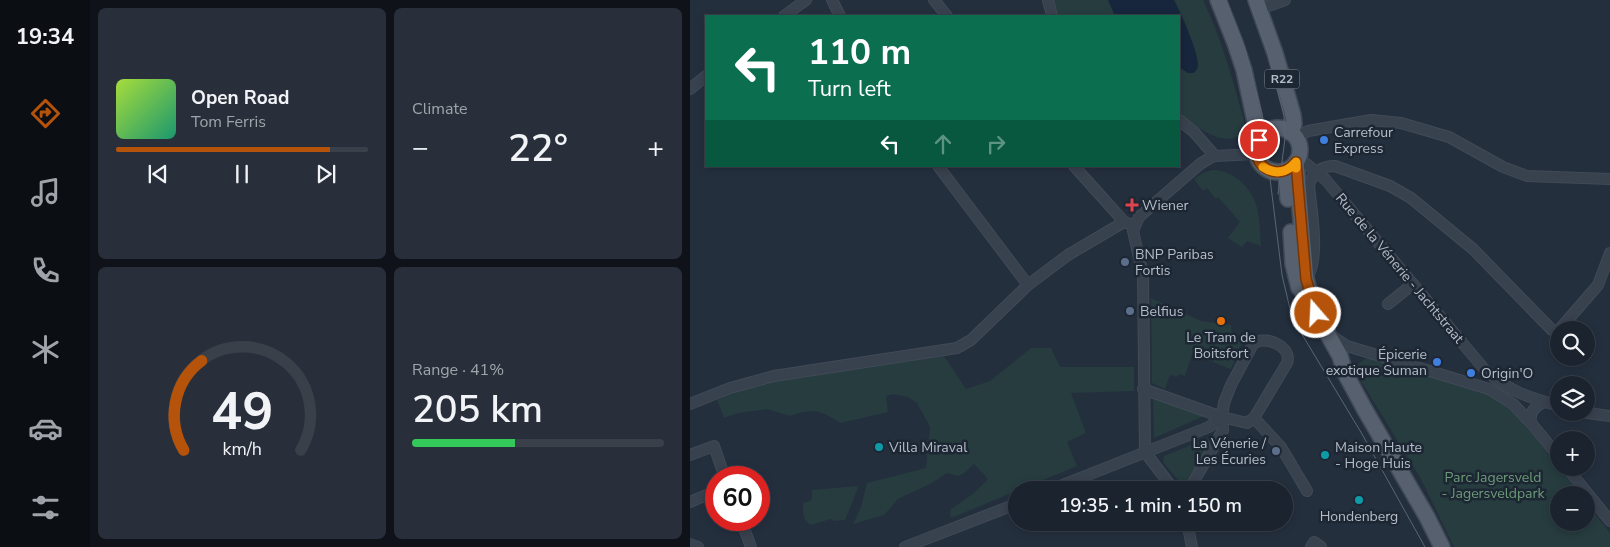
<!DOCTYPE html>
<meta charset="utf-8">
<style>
:root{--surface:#1b232e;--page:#282f3a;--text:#f1f3f6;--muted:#a0a4aa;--line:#39404a;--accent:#b45309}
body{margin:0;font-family:"Nunito Sans",sans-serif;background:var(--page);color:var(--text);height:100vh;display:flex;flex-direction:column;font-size:19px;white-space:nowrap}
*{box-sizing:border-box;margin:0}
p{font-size:16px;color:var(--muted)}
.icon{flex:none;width:28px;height:28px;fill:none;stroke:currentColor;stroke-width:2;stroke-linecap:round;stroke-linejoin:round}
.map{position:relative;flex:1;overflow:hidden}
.details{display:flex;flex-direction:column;gap:8px;padding:8px;background:#0f1319;width:600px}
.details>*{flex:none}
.guide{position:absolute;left:15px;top:15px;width:475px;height:152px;border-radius:0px;box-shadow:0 2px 8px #0003,0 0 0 1px var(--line);background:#0b6e4f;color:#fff;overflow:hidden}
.controls{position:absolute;left:860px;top:321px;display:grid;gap:10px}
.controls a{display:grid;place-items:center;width:45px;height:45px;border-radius:50%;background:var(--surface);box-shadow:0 2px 8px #0003,0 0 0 1px var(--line);font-size:25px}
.speed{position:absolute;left:15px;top:466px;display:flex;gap:10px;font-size:25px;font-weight:700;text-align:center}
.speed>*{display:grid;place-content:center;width:65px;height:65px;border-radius:50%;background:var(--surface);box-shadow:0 2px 8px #0003,0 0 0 1px var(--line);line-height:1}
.speed .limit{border:8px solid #d22;background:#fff;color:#111}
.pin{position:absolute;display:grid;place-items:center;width:42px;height:42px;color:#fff;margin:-21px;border:2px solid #fff;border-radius:50%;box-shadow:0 1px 5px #0007}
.me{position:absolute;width:55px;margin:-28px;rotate:341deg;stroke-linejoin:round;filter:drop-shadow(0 0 4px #0008)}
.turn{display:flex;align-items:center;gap:18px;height:105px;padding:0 20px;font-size:22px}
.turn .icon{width:65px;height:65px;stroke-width:2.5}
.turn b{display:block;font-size:35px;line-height:42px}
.lanes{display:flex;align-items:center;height:48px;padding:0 20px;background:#0003;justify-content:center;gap:25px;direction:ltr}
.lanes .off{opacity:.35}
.big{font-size:38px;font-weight:600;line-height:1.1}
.details .widget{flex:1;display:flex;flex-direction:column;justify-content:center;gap:8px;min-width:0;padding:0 18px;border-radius:8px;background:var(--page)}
.details .dial{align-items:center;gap:0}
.dial svg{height:130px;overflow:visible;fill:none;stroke:var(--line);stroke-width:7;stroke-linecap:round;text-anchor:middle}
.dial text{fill:var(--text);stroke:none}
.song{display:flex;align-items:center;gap:15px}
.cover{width:60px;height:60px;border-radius:8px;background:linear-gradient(135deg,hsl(80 70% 55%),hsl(160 70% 35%))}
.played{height:5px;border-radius:2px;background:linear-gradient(90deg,var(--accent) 85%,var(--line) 85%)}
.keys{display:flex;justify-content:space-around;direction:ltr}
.heat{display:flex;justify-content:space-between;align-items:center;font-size:28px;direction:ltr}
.charge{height:8px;border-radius:4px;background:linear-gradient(90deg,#34c759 41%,var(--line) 0)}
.details .tiles{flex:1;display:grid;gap:8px;grid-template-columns:repeat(2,1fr)}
.trip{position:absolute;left:318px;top:481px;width:285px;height:50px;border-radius:25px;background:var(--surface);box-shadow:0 2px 8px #0003,0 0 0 1px var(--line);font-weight:600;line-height:50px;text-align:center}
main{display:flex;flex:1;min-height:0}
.dock{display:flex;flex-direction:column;width:90px;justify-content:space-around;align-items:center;background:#0b0e12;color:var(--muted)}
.dock .icon{width:35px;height:35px}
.dock .active{color:var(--accent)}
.dock b{font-size:22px;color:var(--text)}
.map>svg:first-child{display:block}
.green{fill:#263c3f}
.water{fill:#17263c}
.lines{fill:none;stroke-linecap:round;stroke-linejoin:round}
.minor-casing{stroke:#414a57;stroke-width:12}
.primary-casing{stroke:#414a57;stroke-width:18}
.minor{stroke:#38414e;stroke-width:10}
.primary{stroke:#56606e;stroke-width:15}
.tram{stroke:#5a6575;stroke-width:1}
.route-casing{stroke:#753606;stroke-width:12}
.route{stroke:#b45309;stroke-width:9}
.slow{stroke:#f59e0b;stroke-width:9}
.shop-dot{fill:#3f7fe0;stroke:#1d2633;stroke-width:2}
.health-dot{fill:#e0444e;stroke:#1d2633;stroke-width:2}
.service-dot{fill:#5c6f8a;stroke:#1d2633;stroke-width:2}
.food-dot{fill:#e8710a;stroke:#1d2633;stroke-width:2}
.culture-dot{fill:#0f9aa8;stroke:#1d2633;stroke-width:2}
.labels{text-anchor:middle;stroke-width:5;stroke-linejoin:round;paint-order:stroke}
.shield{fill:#1d2633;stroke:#878f9c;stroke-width:1}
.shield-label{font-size:12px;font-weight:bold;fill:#b4bcc9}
.poi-label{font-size:14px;fill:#b4bcc9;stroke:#1d2633;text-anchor:start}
.street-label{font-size:14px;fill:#b4bcc9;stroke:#1d2633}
.park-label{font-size:14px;fill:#6b9a76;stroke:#1d2633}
</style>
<main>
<nav class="dock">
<b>19:34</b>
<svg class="icon active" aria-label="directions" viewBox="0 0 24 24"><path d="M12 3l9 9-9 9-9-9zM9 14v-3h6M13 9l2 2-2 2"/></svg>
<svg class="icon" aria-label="music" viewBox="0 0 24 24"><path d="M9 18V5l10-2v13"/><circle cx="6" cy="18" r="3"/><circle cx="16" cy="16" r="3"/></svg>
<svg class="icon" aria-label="phone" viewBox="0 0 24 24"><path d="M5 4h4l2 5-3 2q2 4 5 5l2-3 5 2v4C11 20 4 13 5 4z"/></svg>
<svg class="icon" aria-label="climate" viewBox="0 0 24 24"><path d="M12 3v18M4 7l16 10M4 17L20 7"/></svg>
<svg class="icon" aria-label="car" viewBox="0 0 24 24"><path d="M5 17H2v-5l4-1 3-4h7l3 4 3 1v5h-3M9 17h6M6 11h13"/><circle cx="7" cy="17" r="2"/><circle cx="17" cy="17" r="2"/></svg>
<svg class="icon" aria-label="filters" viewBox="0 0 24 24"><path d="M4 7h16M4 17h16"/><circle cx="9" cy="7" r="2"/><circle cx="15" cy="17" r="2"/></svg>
</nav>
<section class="details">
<div class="tiles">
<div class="widget">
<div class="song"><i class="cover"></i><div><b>Open Road</b><p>Tom Ferris</p></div></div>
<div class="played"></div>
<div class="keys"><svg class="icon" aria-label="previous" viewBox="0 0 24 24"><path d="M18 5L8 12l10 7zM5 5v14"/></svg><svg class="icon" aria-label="pause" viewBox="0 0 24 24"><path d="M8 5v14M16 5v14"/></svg><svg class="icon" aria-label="next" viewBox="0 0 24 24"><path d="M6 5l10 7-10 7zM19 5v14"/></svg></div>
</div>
<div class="widget"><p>Climate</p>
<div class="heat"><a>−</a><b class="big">22°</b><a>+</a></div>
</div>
<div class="widget dial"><svg viewBox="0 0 100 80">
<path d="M14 69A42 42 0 1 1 86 69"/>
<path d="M14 69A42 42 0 0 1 25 14" stroke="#b45309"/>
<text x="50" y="56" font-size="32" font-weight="700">49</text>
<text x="50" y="72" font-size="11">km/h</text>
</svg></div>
<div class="widget"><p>Range · 41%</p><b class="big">205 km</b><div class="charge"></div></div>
</div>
</section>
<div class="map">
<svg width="920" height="547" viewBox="0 0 920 547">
<rect width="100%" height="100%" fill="#242f3e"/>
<!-- green -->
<g class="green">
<path d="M363 0H513C532 40 543 81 555 124L552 133C535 150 504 125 489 114V16H368Z"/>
<path d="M522 170C541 169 560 186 566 204 570 217 570 233 571 246L557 241 552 247 538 238 550 222 528 197 526 199 517 188 513 191 504 179 513 173Z"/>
<path d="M461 298 511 321 541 325C541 335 544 337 553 340L541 369 502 354 495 376 489 374 487 377 480 375 475 389 462 383Z"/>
<polygon points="341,348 361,348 370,367 444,367 444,391 381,393 396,433 377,442 387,466 261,518 260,513 261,509 284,493 298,479 284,464 273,474 268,476 257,473 242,483 208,499 194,515 163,524 171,507 177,483 236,468 240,427 227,403 218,397 203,394 196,396 198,412 151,423 135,414 125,411 112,412 100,416 77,409 48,413 34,418 27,400 43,392 86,381 254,356 276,389 300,381"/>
<polygon points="691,355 793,389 823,409 890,495 869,495 869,522 896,522 896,503 920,533 920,547 764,547 731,479 663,368 675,359"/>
<polygon points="463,399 465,399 514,416 464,438"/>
<polygon points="521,437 522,439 496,486 493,486 473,462 474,456"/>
<path d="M167 486 168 488 155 520 144 521 141 519 121 525C112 520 113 512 113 503L120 501 122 498V490Z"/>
</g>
<!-- water -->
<path class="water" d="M418 0H484C491 13 508 51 508 65 508 69 506 70 504 73H498L489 67V16H425Z"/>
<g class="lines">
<!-- minor casing -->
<g class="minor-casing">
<g id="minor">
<polyline points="142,0 150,16"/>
<polyline points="244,0 257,16"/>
<polyline points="358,0 362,16"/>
<polyline points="570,9 595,0"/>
<polyline points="94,16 116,0"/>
<polyline points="0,89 16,76"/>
<polyline points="489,120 504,132 525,156"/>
<polyline points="605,138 618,131 681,120 711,123 759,137 813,167 837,176 920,179"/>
<path d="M606 162 615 163 635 179 795 370C820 392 838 397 869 406"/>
<polyline points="248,166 338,285"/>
<polyline points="384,166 428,215 434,222 440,224"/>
<path d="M618 276C630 255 621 209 619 185 623 172 631 166 645 166L700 186 721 198 783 249 862 330 866 332 869 330"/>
<polyline points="698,304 723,284"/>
<polyline points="869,330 908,285 920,253"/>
<polyline points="640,335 657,346 799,389 823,404 841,423 869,457"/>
<path d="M453 389 532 417 557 423 564 418 597 363C603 347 575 334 563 344L541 385 534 403 532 417 533 430 499 490"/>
<polyline points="0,404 40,388 84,376 267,348 281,340 338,285 378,255 434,222"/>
<polyline points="890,412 920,416"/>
<polyline points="564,418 591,447 617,491"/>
<path d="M841 423C839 412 845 406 855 402"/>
<polyline points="455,452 453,275 443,231 449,217 510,164 520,158 525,156 566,154"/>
<polyline points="455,452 484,490"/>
<polyline points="0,455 24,446 35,478"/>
<polyline points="877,468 920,521"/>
<polyline points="360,490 519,427 532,417"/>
<polyline points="0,502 26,491"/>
<polyline points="51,520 61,547"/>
<polyline points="497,522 502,547"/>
<polyline points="0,544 8,547"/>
<polyline points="215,547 326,504"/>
<polyline points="621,547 624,542 631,547"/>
</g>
</g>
<!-- primary casing -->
<g class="primary-casing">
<g id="primary">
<polyline points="528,0 545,43 554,70 569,140"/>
<polyline points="566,0 585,53 603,115 604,124 601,133"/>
<circle cx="588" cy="150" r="22"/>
<polyline points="606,162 616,279 626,313 650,356 655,373 675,410 737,517 752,547"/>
<polyline points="596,170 598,199"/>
<polyline points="601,232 603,264 609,288"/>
</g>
</g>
<!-- minor -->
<use href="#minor" class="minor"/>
<!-- primary -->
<use href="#primary" class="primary"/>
<!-- tram -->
<g class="tram">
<polyline points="536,0 555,49 572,114 592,275 600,309 613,336 672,434 735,547"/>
<polyline points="559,0 578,53 594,116 595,138 588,194"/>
</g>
</g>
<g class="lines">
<!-- route casing -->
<g class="route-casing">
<path id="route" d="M569 140C557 165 589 184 606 162L616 279 626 313"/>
</g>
<!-- route -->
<use href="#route" class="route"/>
<!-- slow -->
<path class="slow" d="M573 167C585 175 597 173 606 162V168"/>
</g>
<!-- markers -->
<g class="shop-dot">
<circle cx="634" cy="140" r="5"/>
<circle cx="747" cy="362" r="5"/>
<circle cx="781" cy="373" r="5"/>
</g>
<path class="health-dot" d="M439.5 197.5h5v5h5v5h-5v5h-5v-5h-5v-5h5z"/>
<g class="service-dot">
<circle cx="435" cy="262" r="5"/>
<circle cx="440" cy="311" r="5"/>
<circle cx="586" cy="451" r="5"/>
</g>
<circle class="food-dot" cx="531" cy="321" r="5"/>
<g class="culture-dot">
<circle cx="189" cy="447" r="5"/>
<circle cx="635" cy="455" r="5"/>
<circle cx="669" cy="500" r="5"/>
</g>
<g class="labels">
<!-- shield labels -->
<rect class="shield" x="574.5" y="69.5" width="35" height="19" rx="4"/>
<g class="shield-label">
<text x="592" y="83">R22</text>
</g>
<!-- poi labels -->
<g class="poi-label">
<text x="644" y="137">Carrefour<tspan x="644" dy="16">Express</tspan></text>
<text x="452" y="210">Wiener</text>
<text x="445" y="259">BNP Paribas<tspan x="445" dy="16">Fortis</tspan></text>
<text x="450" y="316">Belfius</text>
<text x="531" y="342" text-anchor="middle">Le Tram de<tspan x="531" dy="16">Boitsfort</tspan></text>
<text x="737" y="359" text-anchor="end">Épicerie<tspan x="737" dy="16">exotique Suman</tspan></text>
<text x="791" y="378">Origin'O</text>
<text x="576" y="448" text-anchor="end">La Vénerie /<tspan x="576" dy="16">Les Écuries</tspan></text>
<text x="199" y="452">Villa Miraval</text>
<text x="645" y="452">Maison Haute<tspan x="645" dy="16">- Hoge Huis</tspan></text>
<text x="669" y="521" text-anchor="middle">Hondenberg</text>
</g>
<!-- street labels -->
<g class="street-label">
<text transform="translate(710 268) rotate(50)" y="5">Rue de la Vénerie - Jachtstraat</text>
</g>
<!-- park labels -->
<g class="park-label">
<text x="803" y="482">Parc Jagersveld<tspan x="803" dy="16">- Jagersveldpark</tspan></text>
</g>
</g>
</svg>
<div class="controls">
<a><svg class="icon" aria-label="search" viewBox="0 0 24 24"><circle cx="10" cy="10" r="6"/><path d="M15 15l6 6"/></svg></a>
<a><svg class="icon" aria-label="layers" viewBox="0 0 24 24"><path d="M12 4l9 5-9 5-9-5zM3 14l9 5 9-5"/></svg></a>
<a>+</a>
<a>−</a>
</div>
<div class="speed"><div class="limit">60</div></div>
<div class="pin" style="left:569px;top:140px;background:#d93025"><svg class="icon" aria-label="arrive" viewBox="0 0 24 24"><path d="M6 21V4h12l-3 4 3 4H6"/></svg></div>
<svg class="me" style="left:626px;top:313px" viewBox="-20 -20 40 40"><circle r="17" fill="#b45309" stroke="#fff" stroke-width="3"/><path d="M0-11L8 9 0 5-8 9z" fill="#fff"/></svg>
<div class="trip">19:35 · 1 min · 150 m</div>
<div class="guide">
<div class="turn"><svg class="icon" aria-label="left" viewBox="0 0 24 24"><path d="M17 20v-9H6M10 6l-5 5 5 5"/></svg><div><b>110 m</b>Turn left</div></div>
<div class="lanes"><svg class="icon" aria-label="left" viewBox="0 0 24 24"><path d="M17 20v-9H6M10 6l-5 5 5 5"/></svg><svg class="icon off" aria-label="ahead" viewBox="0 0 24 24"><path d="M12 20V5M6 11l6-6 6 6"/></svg><svg class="icon off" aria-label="right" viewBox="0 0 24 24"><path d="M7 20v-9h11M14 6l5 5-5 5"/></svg></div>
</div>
</div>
</main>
